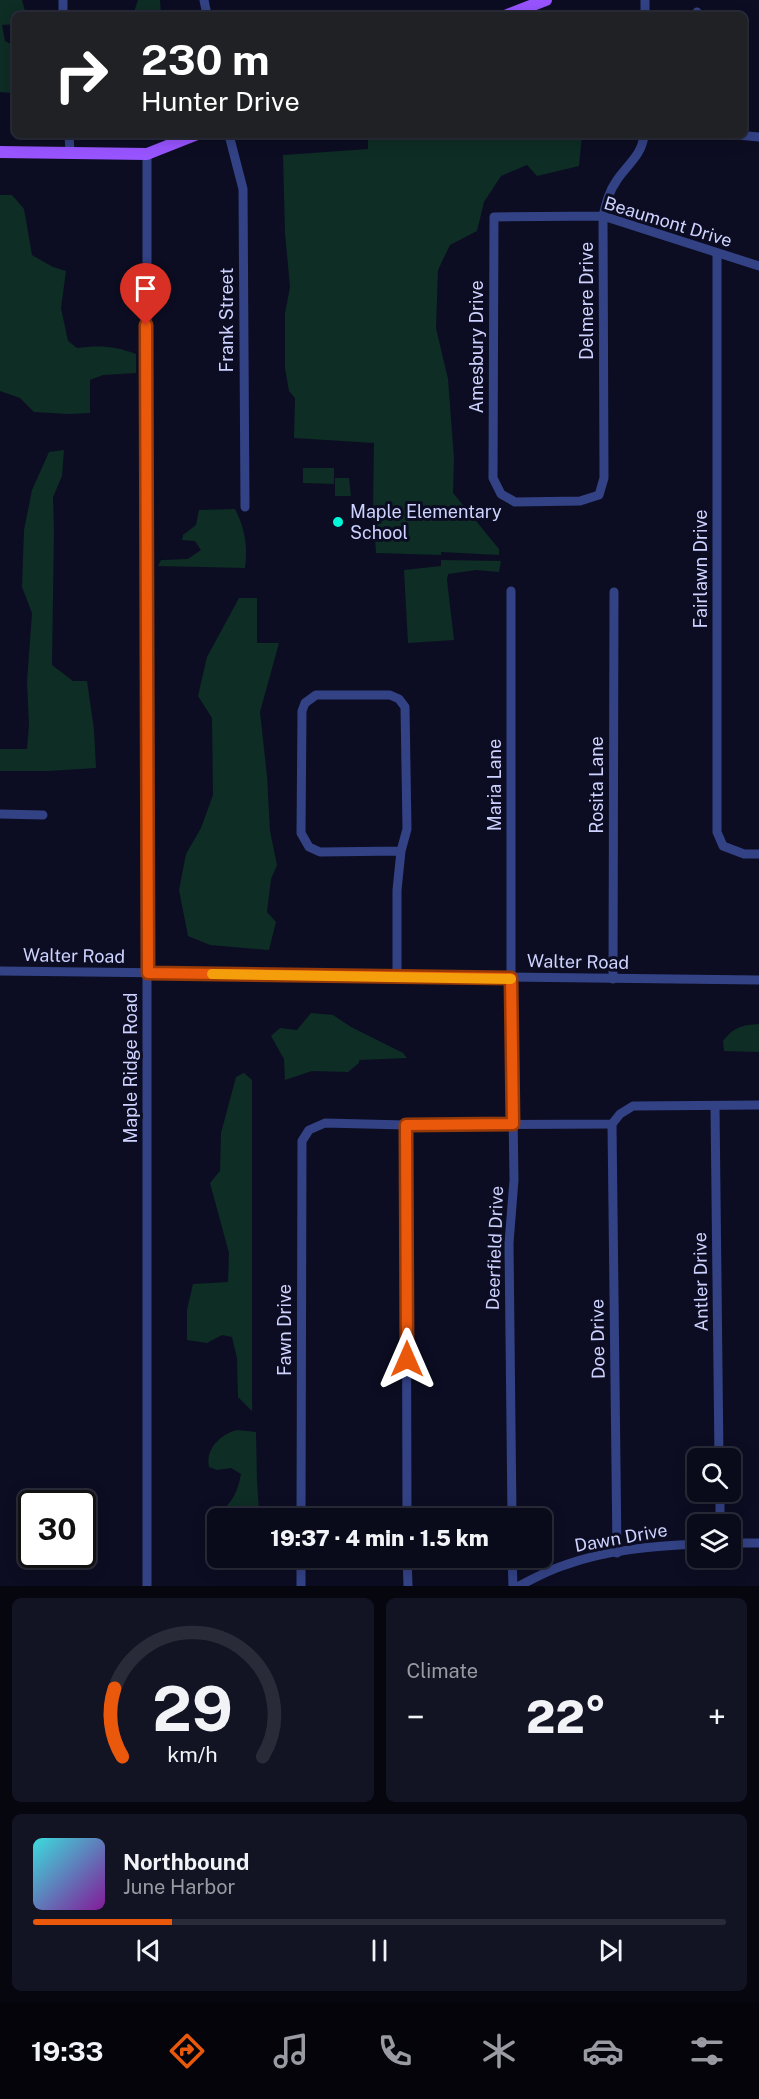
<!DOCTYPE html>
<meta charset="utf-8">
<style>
:root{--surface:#090a1a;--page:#121323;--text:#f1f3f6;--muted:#999aa2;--line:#292b39;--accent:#ea580c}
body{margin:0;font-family:"Public Sans",sans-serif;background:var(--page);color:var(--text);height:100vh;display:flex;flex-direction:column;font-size:22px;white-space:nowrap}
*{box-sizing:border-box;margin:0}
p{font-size:20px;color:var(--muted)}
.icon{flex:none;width:33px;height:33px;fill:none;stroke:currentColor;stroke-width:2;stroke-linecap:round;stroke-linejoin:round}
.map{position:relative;height:1586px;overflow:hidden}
.panel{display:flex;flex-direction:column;gap:12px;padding:12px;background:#05060e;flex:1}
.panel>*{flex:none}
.guide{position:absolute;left:12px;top:12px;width:735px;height:126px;border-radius:9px;box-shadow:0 3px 15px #0003,0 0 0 2px var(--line);background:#202124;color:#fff;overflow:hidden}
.buttons{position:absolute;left:687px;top:1448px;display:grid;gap:12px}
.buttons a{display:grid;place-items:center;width:54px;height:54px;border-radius:9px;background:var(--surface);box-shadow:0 3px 15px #0003,0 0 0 2px var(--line);font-size:30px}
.speed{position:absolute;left:18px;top:1490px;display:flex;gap:12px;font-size:30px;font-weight:700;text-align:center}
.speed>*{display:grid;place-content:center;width:78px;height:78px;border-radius:50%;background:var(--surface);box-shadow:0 3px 15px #0003,0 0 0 2px var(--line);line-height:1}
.speed .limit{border:3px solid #111;border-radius:9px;background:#fff;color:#111}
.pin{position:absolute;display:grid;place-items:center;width:51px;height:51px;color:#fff;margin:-62px -26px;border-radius:50% 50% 50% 0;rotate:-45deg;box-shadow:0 0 6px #0007}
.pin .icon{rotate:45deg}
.me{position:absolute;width:66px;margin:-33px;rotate:0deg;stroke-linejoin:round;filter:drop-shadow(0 0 4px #0008)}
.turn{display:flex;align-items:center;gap:21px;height:126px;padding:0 30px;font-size:27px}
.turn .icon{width:78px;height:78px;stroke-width:2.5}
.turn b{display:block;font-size:42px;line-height:51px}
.big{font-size:45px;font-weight:800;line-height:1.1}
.panel .card{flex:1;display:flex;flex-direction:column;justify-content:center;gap:9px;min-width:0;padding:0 21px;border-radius:9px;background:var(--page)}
.panel .dial{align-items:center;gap:0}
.dial svg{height:156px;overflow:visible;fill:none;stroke:var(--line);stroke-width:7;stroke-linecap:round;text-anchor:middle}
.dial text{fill:var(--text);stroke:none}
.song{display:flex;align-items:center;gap:18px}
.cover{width:72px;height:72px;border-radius:9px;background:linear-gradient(135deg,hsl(180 70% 55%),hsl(290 70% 35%))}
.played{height:6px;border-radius:3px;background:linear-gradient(90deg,var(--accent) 20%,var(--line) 20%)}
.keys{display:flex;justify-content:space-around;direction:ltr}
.heat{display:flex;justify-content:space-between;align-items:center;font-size:33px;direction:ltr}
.panel .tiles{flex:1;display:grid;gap:12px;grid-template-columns:1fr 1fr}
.card:last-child{grid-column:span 2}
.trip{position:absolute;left:207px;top:1508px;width:345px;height:60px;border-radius:9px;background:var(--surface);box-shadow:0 3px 15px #0003,0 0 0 2px var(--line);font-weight:800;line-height:60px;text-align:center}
.dock{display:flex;height:96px;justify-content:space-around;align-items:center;background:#04040a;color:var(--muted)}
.dock .icon{width:42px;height:42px}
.dock .active{color:var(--accent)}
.dock b{font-size:27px;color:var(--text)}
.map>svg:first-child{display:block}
.green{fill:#0e2d25}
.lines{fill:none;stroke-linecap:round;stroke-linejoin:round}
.minor{stroke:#334285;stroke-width:9}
.major{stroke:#9854ff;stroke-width:12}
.route-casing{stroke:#983908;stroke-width:15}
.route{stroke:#ea580c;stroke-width:10}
.slow{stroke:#f59e0b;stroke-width:10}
.poi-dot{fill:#00f8d9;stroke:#0c0d22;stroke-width:2}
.labels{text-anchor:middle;stroke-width:6;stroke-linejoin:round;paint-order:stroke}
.street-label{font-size:18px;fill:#cdd2ff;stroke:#0c0d22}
.poi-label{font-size:18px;fill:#cdd2ff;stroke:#0c0d22;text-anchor:start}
</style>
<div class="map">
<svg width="759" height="1586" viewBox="0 0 759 1586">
<rect width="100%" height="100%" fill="#0c0d22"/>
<!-- green -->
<g class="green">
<polygon points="0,0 22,0 25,11 23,15 15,15 15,24 2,25 5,41 15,46 15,91 13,93 0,92"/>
<polygon points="138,0 160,0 161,15 133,15"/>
<polygon points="368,135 582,135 579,166 537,176 527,165 501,176 484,202 477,231 450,245 438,270 436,328 448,379 454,459 453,493 499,549 499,555 441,552 441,555 376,553 373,509 374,443 294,438 295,398 289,391 285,368 285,314 290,287 285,233 283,155 368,149"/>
<path d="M0 195H12L24 209 32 255 53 267 66 271 61 308 68 341 77 348C98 345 116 346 136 354V373L103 375 90 380V413L68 414 34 412 20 398 0 391Z"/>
<polygon points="64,450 62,476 53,497 54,531 52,665 73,681 87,681 94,730 96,768 48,771 0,771 0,749 27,749 29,725 27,682 32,613 22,587 24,530 32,490 49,452"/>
<polygon points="303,468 334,468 334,484 303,483"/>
<polygon points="335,478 349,478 351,496 335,496"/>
<path d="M235 509C245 528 248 547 245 568L158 566 161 560 188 559 201 550 195 541 182 540 183 535 196 525 199 510Z"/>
<polygon points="441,560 501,561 499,572 476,570 448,574 447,580 454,640 408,643 404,570 441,566"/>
<polygon points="239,598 257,598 257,643 279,643 260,712 267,776 270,831 277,865 271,879 267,912 276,922 269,950 210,945 188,936 179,890 186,854 201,828 213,795 212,718 198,696 207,657"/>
<polygon points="311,1013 333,1015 351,1027 403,1053 407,1058 359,1060 359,1063 348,1072 312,1071 285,1080 284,1059 271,1036 280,1028 297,1030"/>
<path d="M759 1024V1052L724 1051 723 1041C734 1027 742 1025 759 1024Z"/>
<polygon points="244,1073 252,1080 252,1411 238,1397 237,1358 232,1337 222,1335 207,1343 187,1340 187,1310 193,1284 228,1282 229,1253 210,1183 220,1171 221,1133 236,1077"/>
<path d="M237 1430 256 1432 257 1481 259 1511 256 1518H220L219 1513C233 1502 238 1491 241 1474L231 1468 217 1470 209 1467C205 1449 221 1434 237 1430Z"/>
</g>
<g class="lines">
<!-- minor -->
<g class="minor">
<polyline points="63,0 63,15"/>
<polyline points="204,0 207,15"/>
<polyline points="645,15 645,0"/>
<polyline points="697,15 697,12"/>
<polyline points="69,135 70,152"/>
<polyline points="229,135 243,189 245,507"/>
<path d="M644 135C642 155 628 164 617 180 609 191 606 203 603 216L604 478 599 495 580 501 515 502 501 494 493 478 494 217 603 216 759 266"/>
<polyline points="738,135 759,137"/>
<polyline points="717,254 717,832 723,846 744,854 759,854"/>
<polyline points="511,591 511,978 514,1180 509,1243 512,1518"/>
<polyline points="0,814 43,815"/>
<polyline points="0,971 759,980"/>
<polyline points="397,977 397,890 401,851 407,829 405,707 399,699 390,695 316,695 305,703 302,711 301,833 309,847 320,852 401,851"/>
<polyline points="613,979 614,592"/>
<polyline points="715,1106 719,1458"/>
<polyline points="612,1124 617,1553"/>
<polyline points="406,1125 407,1518"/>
<polyline points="720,1491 720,1524"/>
<polyline points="301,1518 302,1141 309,1130 325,1123 406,1125 612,1124 620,1114 633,1106 759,1105"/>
<polyline points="730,1543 759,1543"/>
<polyline points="407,1557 408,1586"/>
<polyline points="512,1557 513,1586"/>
<polyline points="147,1586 147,154"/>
<polyline points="301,1586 301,1557"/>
<path d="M519 1586C534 1578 549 1570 565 1565 606 1550 654 1546 698 1544"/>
</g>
<!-- major -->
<g class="major">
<polyline points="507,15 546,0"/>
<polyline points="0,152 147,154 195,135"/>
</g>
</g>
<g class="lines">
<!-- route casing -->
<g class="route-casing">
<polyline id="route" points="146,325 148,973 511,978 513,1124 406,1125 407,1359"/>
</g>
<!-- route -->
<use href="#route" class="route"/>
<!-- slow -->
<polyline class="slow" points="212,974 511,979"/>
</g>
<!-- markers -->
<circle class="poi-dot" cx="338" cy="522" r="6"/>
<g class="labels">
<!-- street labels -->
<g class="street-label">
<text transform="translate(668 222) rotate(17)" y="6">Beaumont Drive</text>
<text transform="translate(587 301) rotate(-90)" y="6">Delmere Drive</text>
<text transform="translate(227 320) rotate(-90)" y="6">Frank Street</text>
<text transform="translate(477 347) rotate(-90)" y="6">Amesbury Drive</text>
<text transform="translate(701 569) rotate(-90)" y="6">Fairlawn Drive</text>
<text transform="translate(495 785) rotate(-90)" y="6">Maria Lane</text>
<text transform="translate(597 785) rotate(-90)" y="6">Rosita Lane</text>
<text transform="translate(74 956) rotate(1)" y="6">Walter Road</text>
<text transform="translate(578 962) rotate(1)" y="6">Walter Road</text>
<text transform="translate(131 1068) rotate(-90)" y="6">Maple Ridge Road</text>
<text transform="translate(495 1248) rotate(-88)" y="6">Deerfield Drive</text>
<text transform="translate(701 1282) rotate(-91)" y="6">Antler Drive</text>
<text transform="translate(285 1330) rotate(-90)" y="6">Fawn Drive</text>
<text transform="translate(598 1339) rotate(-91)" y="6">Doe Drive</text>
<text transform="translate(621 1538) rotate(-10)" y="6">Dawn Drive</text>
</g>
<!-- poi labels -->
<g class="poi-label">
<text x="350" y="518">Maple Elementary<tspan x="350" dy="21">School</tspan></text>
</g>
</g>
</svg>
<div class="buttons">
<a><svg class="icon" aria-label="search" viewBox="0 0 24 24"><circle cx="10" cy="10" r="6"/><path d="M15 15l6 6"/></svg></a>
<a><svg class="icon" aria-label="layers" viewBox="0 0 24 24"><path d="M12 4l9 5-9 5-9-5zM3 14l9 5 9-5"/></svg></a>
</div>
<div class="speed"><div class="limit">30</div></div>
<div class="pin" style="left:146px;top:325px;background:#d93025"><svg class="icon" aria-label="arrive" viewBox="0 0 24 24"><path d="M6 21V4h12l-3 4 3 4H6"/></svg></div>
<svg class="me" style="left:407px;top:1359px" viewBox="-20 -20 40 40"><path d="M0-17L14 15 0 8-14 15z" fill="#ea580c" stroke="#fff" stroke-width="4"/></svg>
<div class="trip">19:37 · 4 min · 1.5 km</div>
<div class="guide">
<div class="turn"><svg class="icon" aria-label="right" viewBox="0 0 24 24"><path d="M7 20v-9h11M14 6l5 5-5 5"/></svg><div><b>230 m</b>Hunter Drive</div></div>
</div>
</div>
<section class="panel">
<div class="tiles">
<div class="card dial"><svg viewBox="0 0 100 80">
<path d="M14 69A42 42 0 1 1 86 69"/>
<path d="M14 69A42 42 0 0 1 10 34" stroke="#ea580c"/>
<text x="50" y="56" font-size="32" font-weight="700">29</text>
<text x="50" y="72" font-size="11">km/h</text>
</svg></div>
<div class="card"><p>Climate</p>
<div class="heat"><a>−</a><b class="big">22°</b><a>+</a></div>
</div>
<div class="card">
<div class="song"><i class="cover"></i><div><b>Northbound</b><p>June Harbor</p></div></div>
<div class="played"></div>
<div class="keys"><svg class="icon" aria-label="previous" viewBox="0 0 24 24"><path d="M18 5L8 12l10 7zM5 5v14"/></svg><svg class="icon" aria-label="pause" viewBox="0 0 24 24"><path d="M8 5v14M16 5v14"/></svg><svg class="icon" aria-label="next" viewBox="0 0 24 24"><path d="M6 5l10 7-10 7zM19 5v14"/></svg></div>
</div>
</div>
</section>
<nav class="dock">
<b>19:33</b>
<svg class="icon active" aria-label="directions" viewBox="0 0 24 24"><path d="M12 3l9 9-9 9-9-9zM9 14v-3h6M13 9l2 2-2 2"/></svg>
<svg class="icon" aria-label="music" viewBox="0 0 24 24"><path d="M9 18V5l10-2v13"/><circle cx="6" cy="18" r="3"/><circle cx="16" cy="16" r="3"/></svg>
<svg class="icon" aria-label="phone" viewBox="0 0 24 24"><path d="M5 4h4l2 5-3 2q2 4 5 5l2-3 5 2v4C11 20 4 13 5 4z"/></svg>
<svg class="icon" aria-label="climate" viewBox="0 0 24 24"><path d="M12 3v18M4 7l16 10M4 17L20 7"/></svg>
<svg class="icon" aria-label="car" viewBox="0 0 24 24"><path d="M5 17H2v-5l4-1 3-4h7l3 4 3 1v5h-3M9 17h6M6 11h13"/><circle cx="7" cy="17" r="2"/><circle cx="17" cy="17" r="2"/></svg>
<svg class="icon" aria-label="filters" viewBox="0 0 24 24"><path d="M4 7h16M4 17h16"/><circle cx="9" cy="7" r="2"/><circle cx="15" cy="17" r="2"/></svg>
</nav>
